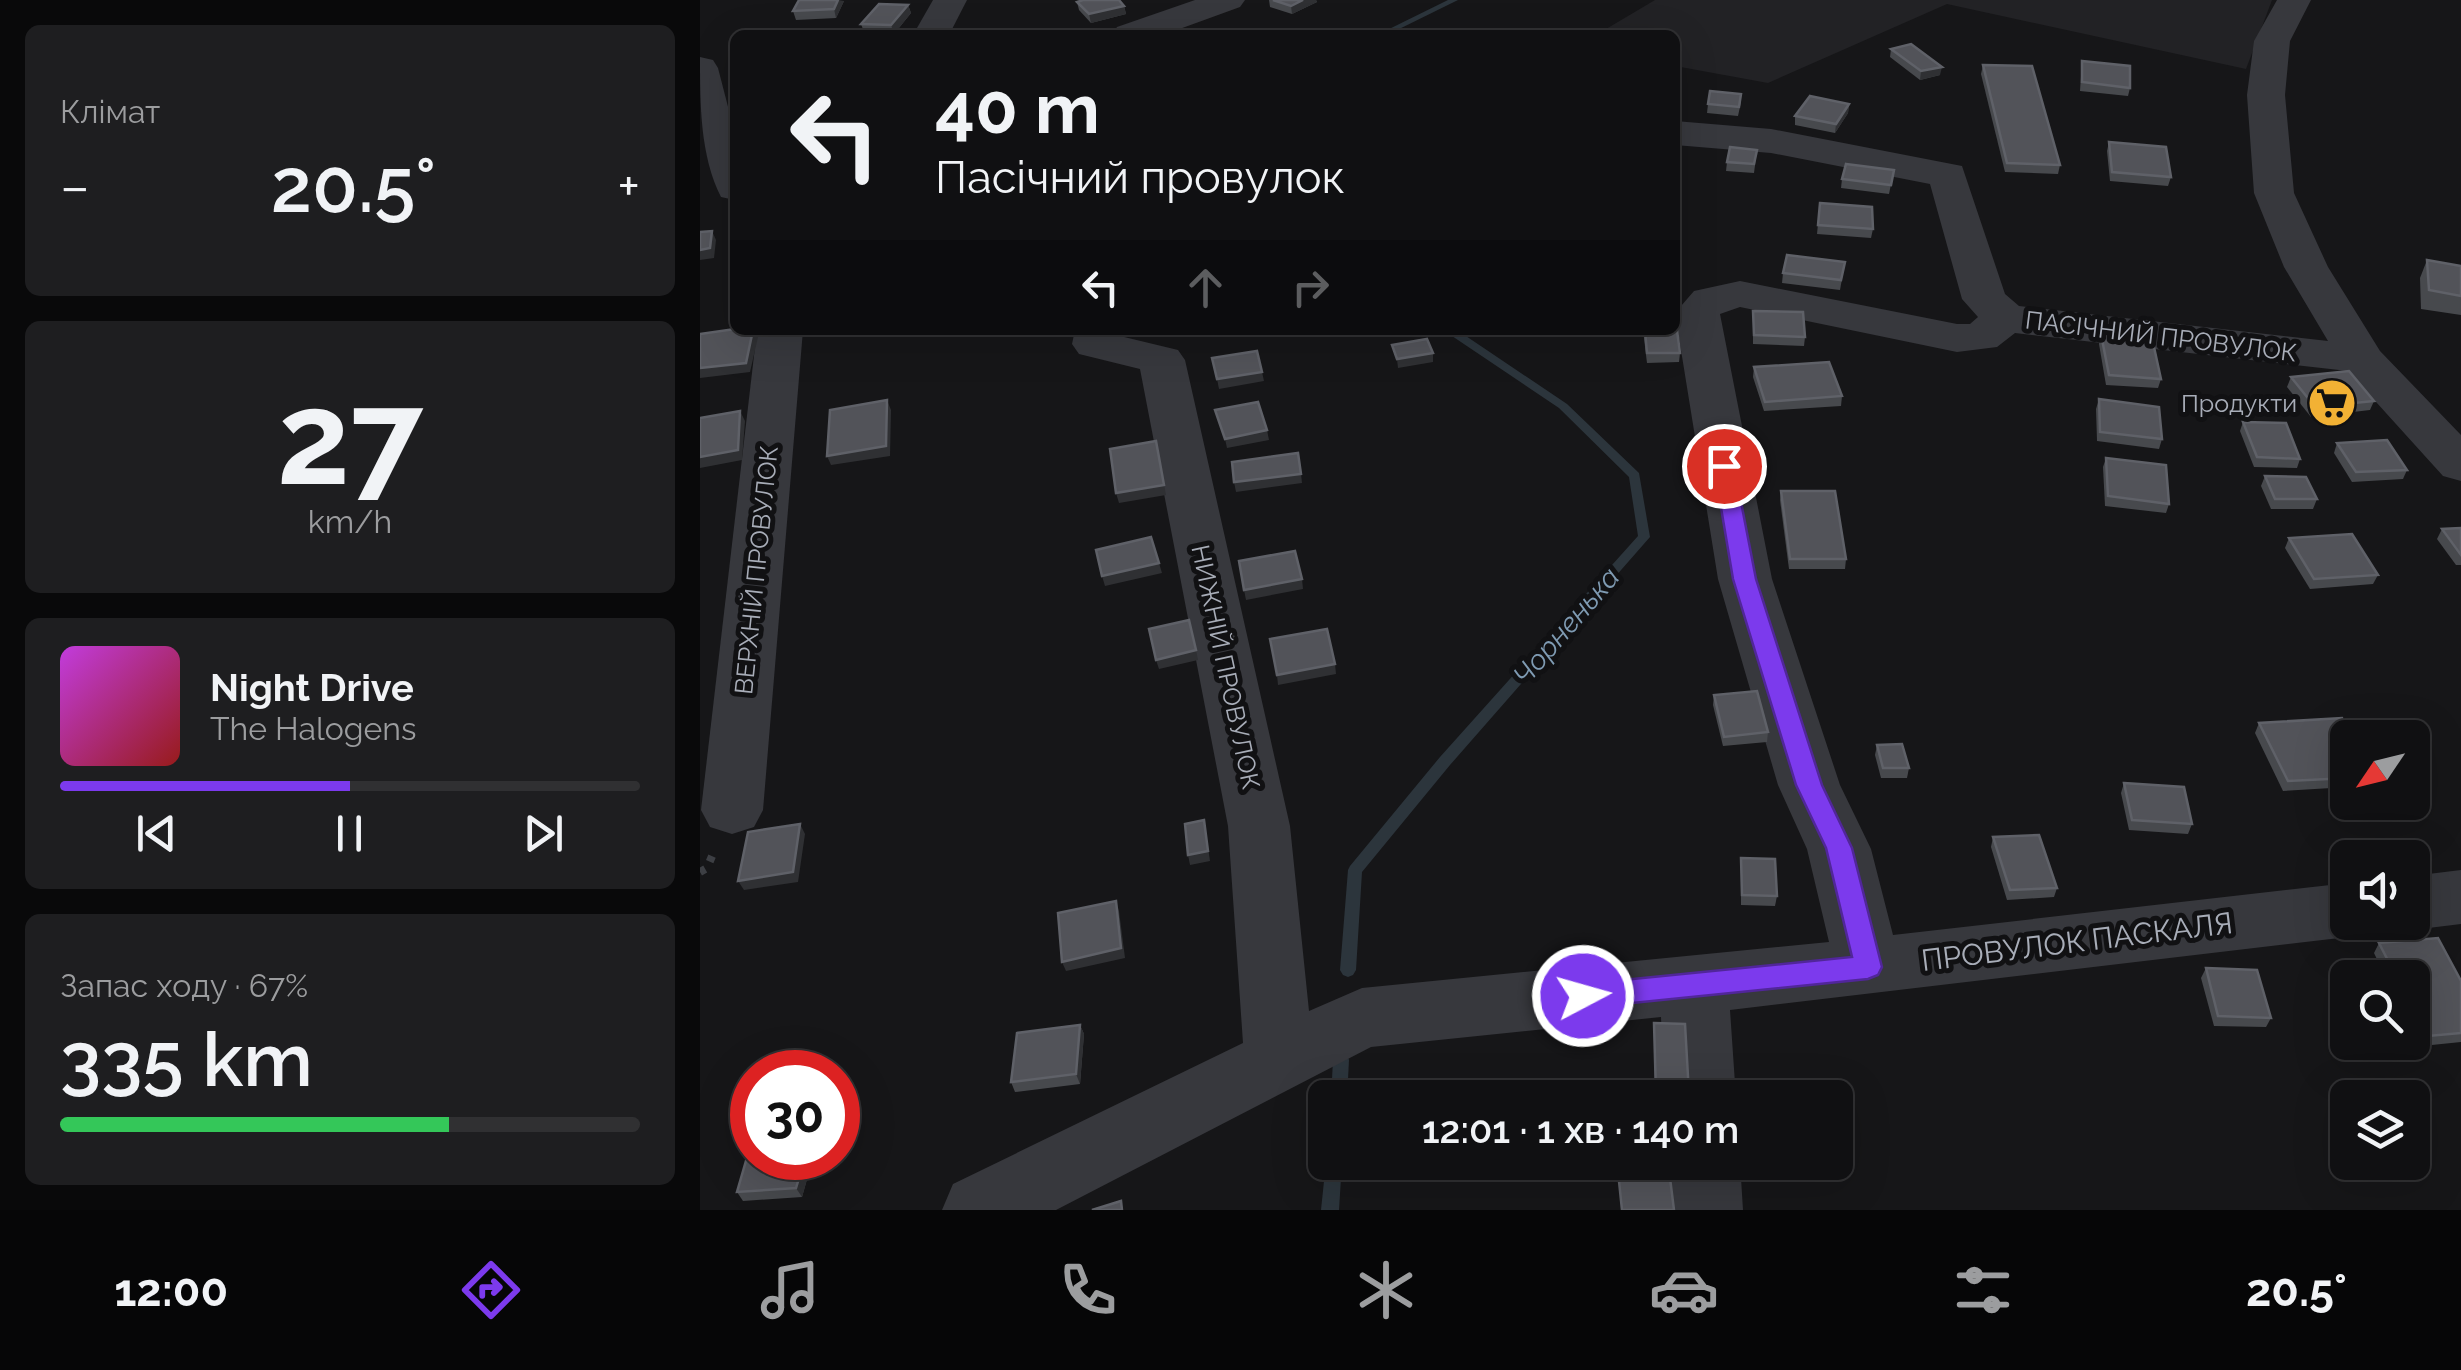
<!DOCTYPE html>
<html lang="uk">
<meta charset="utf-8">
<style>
:root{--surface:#101012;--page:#1e1e20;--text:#f1f3f6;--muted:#9c9d9f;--line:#303032;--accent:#7c3aed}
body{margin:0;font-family:Raleway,sans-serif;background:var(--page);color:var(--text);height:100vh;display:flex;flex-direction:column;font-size:38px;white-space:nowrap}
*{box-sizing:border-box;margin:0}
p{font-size:32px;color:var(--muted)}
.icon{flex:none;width:55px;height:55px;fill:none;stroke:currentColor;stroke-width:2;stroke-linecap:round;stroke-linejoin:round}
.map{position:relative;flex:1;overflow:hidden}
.drawer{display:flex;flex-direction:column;gap:25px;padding:25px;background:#09090a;width:700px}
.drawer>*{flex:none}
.hud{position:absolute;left:30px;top:30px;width:950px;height:305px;border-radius:15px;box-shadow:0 10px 40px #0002,0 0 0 2px var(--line);background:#101012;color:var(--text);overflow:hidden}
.needle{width:65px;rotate:235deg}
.tools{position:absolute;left:1630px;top:720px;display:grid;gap:20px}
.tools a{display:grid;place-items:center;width:100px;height:100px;border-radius:15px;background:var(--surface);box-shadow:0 10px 40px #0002,0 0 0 2px var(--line);font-size:50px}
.speed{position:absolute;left:30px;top:1050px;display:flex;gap:20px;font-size:50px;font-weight:700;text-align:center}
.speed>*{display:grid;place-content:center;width:130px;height:130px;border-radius:50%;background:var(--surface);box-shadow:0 10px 40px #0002,0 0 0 2px var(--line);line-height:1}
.speed .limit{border:15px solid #d22;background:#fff;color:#111}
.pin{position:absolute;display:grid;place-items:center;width:85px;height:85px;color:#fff;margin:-42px;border:5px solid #fff;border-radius:50%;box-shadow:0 2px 10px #0007}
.me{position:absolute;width:110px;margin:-55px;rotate:84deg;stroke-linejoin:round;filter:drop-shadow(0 0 8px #0008)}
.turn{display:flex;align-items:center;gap:35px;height:210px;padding:0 40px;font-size:45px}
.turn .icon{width:130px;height:130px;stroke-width:2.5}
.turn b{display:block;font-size:70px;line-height:85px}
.lanes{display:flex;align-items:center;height:95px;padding:0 40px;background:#0003;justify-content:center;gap:50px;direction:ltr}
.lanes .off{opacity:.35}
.big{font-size:75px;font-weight:600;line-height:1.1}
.drawer .tile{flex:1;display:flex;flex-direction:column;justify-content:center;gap:15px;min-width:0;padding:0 35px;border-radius:15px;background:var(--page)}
.drawer .dial{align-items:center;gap:0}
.dial b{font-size:130px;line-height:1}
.song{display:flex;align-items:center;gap:30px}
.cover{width:120px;height:120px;border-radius:15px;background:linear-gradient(135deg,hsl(290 70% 55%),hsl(0 70% 35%))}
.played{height:10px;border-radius:5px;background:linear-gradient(90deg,var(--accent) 50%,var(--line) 50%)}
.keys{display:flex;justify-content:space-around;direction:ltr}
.heat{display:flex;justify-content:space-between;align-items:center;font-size:55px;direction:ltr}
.charge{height:15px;border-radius:8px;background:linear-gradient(90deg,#34c759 67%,var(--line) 0)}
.trip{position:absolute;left:608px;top:1080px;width:545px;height:100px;border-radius:15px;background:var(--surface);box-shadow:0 10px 40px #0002,0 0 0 2px var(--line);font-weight:600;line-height:100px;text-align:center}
.dock{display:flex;height:160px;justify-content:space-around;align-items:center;background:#060607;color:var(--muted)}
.dock .icon{width:70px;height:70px}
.dock .on{color:var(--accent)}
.dock b{font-size:45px;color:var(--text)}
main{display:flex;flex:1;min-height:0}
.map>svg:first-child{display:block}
.built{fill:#222225}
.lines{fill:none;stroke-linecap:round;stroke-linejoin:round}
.stream{fill:#2c353c;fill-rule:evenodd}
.path{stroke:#3d3f44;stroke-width:8;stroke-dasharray:6 9;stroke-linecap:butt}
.minor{fill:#37383d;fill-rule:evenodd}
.wall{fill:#47494d}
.shaded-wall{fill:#2f3033}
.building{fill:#525359;stroke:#5f6168;stroke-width:2.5}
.route{fill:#7c3aed;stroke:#51269a;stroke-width:2.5}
.labels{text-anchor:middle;stroke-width:10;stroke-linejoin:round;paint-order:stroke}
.street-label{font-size:25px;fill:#a8adb8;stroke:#111113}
.poi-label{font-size:25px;fill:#a8adb8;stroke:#111113;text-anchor:end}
.water-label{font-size:28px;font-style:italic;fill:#7f9bb3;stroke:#111113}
.near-street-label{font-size:30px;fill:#a8adb8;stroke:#111113}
</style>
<main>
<section class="drawer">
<div class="tile"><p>Клімат</p>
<div class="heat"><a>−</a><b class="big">20.5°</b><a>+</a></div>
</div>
<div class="tile dial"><b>27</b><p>km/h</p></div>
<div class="tile">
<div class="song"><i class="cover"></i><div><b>Night Drive</b><p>The Halogens</p></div></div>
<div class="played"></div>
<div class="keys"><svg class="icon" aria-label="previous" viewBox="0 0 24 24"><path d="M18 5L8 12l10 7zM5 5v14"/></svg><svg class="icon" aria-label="pause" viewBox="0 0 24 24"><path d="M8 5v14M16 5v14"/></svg><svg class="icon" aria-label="next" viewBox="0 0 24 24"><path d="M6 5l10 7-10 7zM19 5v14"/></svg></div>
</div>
<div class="tile"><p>Запас ходу · 67%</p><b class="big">335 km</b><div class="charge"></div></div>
</section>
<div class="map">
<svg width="1761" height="1210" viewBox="0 0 1761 1210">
<rect width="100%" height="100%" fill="#161618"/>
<!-- built -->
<polygon class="built" points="955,0 1572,0 1546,69 1247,4 1068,83 975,66 975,35 896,35"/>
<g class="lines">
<!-- stream -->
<g class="stream">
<polygon points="748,0 758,0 687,35 677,35"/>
<polygon points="736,330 760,332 867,404 939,473 950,537 750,765 662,872 656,970 653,975 648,977 643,975 640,970 648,870 650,866 740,757 938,536 929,477 859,408 752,336"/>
<polygon points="641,1053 647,1055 649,1060 647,1098 631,1098 633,1060 635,1055"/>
<polygon points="626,1162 642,1162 639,1210 621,1210"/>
</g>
<!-- path -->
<polyline class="path" points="0,872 7,868 15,849"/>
<!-- minor -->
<g class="minor">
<polygon points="233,0 267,0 249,35 213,35"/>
<polygon points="495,0 545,0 540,7 463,35 412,35 417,27"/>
<polygon points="1577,0 1611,0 1590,41 1585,95 1594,193 1628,267 1680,351 1761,435 1761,481 1743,476 1648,371 1315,333 1297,347 1257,352 1040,307 1020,314 1072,579 1140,785 1171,849 1193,935 1648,883 1648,922 1674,922 1671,929 1648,937 1030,1010 1036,1098 964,1098 961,1017 671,1047 356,1210 242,1210 253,1184 543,1043 528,826 440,369 379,354 372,344 375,330 421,330 420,336 478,350 485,360 590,826 609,1011 662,988 1129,942 1107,849 1078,785 1018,579 975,313 994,291 1040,281 1257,324 1270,324 1278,317 1262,299 1230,184 1071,153 975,145 975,121 1071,129 1262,166 1305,294 1319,306 1628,341 1584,267 1554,193 1547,95 1554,41"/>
<path d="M0 57 13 60 18 68 35 134V200L21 197C0 156 0 104 0 57Z"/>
<polygon points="57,330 103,330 63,810 54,827 32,834 10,827 1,810"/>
<polygon points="1761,870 1761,924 1712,930 1691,922 1712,922 1712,876"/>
<polygon points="966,1162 1040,1162 1043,1210 967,1210"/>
</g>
</g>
<!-- wall -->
<g class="wall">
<polygon points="569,0 616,0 617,2 592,14 570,7"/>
<polygon points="144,1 136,18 96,20 93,11"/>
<polygon points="377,2 424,6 426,14 391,23 379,10"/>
<polygon points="208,5 211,13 194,34 164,32 161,24"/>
<polygon points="1191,49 1240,75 1220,80 1190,57"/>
<polygon points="1382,61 1430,88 1428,96 1380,91"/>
<polygon points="1283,65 1360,165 1358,174 1305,172 1281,74"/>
<polygon points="1041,102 1038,116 1007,113 1008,104"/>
<polygon points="1149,104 1148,113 1135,133 1095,125 1095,116"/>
<polygon points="1409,142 1471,177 1468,186 1410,181 1407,151"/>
<polygon points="1057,150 1054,173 1026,171 1027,162"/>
<polygon points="1194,170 1189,194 1141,188 1142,179"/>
<polygon points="1120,203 1173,229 1171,238 1117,234"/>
<polygon points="1727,260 1761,266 1761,315 1721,309 1720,278"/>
<polygon points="1145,262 1140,290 1082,283 1083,273"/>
<polygon points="1053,311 1105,337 1104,346 1053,344"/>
<polygon points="435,330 471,330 436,333"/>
<polygon points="943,330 975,330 980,353 979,362 947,363"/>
<polygon points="1401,334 1461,379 1458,388 1406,385 1399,344"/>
<polygon points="1054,367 1142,396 1141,406 1064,411 1053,377"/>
<polygon points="1591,377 1674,401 1670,410 1611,417 1587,387"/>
<polygon points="1399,399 1462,439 1459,449 1397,441 1396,409"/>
<polygon points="1543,422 1600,459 1597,468 1554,467 1540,431"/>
<polygon points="1637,443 1707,470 1703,479 1652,482 1634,453"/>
<polygon points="1406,458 1469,504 1466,513 1405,506 1403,467"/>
<polygon points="1565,476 1617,499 1613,509 1571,509 1561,486"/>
<polygon points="1081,491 1146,559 1145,569 1089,569 1080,500"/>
<polygon points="1761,528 1761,565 1756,565 1737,539 1742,529"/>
<polygon points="1589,538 1678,575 1673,584 1610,589 1585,548"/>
<polygon points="1014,695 1068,732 1067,742 1023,746 1013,705"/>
<polygon points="1559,723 1648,738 1648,787 1583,791 1555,733"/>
<polygon points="1177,745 1209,768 1207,778 1181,778 1175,755"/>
<polygon points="1424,783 1492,824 1488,834 1429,830 1421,793"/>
<polygon points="1293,837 1357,888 1354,897 1307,900 1291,847"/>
<polygon points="1041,858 1077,896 1075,906 1041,905"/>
<polygon points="1679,943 1761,981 1761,1042 1722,1046 1712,1028 1712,978 1686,978 1674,953"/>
<polygon points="1506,968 1571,1018 1566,1027 1514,1026 1501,978"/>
<polygon points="954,1023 985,1024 989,1098 955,1098"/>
<polygon points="380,1025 384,1034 380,1084 315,1092 311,1082"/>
<polygon points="52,1158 113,1158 102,1197 43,1201 37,1192"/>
</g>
<!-- shaded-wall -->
<g class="shaded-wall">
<polygon points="138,0 144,1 136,18 134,9"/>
<polygon points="603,0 616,0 617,2 592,14 591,6"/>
<polygon points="208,5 211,13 194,34 191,25"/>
<polygon points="424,6 426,14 391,23 389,14"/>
<polygon points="1242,67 1240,75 1220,80 1221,71"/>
<polygon points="1149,104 1148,113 1135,133 1136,124"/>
<polygon points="12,231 16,240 14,258 0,260 0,250"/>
<polygon points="53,330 55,330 58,337 50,372 0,378 0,368"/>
<polygon points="733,353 733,362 698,368 697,359"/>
<polygon points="562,372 564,381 519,389 517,379"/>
<polygon points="187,400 191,410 190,456 131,465 127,456"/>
<polygon points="40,411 45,421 42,460 0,468 0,457"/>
<polygon points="567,430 569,440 527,448 525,439"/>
<polygon points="458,451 466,495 419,503 416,493"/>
<polygon points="601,474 602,483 536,492 534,482"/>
<polygon points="459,563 462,573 405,586 402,576"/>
<polygon points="602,579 603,589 546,600 544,590"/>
<polygon points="496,650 498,660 459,669 456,660"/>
<polygon points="635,664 636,674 578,685 577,675"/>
<polygon points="504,820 510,861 490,865 488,855"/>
<polygon points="100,824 105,834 98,882 44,890 38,881"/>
<polygon points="416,901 419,911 425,958 366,971 362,962"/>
<polygon points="380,1025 384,1034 380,1084 376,1074"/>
<polygon points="105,1158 113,1158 102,1197 96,1188"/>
</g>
<!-- building -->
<g class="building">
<polygon points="99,0 138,0 134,9 93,11"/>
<polygon points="383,0 419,0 424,6 389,14 377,2"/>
<polygon points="573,0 603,0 591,6"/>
<polygon points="179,4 208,5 191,25 161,24"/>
<polygon points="1211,44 1242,67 1221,71 1191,49"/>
<polygon points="1382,61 1430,66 1430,88 1382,82"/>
<polygon points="1283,65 1332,66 1360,165 1307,163"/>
<polygon points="1010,91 1041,94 1039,107 1008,104"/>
<polygon points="1110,96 1149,104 1136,124 1095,116"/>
<polygon points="1409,142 1466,147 1471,177 1412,172"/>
<polygon points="1030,147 1057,150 1054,164 1027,162"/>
<polygon points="1146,164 1194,170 1191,185 1142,179"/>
<polygon points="1120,203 1172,207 1173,229 1118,225"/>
<polygon points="12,231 10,248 0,250 0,232"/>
<polygon points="1087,255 1145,262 1141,280 1083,273"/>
<polygon points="1727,260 1761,266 1761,296 1729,290"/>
<polygon points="1053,311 1103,312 1105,337 1054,335"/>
<polygon points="975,315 980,353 947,353 945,330 975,330"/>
<polygon points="35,329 53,330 46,363 0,368 0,334"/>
<polygon points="1401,334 1452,338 1461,379 1409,375"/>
<polygon points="727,339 733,353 697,359 692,345"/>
<polygon points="557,351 562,372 517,379 512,358"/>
<polygon points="1129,362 1142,396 1065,402 1054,367"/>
<polygon points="1649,371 1674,401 1615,407 1591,377"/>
<polygon points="1399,399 1459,407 1462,439 1400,432"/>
<polygon points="187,400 186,446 127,456 130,410"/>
<polygon points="558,402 567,430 525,439 515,410"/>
<polygon points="40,411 38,450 0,457 0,418"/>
<polygon points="1543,422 1586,423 1600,459 1557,457"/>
<polygon points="1687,440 1707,470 1656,472 1637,443"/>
<polygon points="456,441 464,485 416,493 410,449"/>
<polygon points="598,453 601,474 534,482 532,462"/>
<polygon points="1406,458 1466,465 1469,504 1408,496"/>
<polygon points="1565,476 1606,477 1617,499 1575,499"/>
<polygon points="1081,491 1135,491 1146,559 1090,559"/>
<polygon points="1761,528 1761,555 1742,529"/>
<polygon points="1652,534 1678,575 1614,579 1589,538"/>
<polygon points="451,537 459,563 402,576 396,550"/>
<polygon points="595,551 602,579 544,590 539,561"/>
<polygon points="489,620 496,650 456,660 449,629"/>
<polygon points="627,629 635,664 577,675 570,639"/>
<polygon points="1057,691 1068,732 1024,737 1014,695"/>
<polygon points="1642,718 1652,738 1648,738 1648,778 1588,781 1559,723"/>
<polygon points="1202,744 1209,768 1183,768 1177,745"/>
<polygon points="1424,783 1484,787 1492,824 1432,820"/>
<polygon points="504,820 508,851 488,855 485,824"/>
<polygon points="100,824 93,872 38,881 48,832"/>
<polygon points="1339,835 1357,888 1310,890 1293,837"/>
<polygon points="1041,858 1075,859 1077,896 1042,895"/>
<polygon points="416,901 421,948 362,962 358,913"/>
<polygon points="1738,938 1761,981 1761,1033 1728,1036 1712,1007 1712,978 1697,978 1679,943"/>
<polygon points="1506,968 1557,970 1571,1018 1518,1016"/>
<polygon points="954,1023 985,1024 989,1094 956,1094"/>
<polygon points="380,1025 376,1074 311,1082 317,1033"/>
<polygon points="52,1140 52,1158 105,1158 96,1188 37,1192"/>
<polygon points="917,1162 968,1162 974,1210 922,1210"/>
<polygon points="421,1201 422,1210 392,1210"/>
</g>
<!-- route -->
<polygon class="route" points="1024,459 1034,466 1056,579 1122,785 1152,848 1182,967 1178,975 1168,979 883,1008 873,1005 869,996 873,987 883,984 1152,957 1126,848 1096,785 1033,579 1014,466"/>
<!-- icons -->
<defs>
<g id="supermarket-disc" transform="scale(2.5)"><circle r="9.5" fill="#f2b134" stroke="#111113"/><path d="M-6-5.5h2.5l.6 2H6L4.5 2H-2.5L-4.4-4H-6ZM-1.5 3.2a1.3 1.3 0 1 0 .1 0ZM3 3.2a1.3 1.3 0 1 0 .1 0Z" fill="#111"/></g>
</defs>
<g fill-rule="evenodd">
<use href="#supermarket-disc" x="1632" y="403"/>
</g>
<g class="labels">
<!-- street labels -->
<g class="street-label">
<text transform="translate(1461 336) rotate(7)" y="9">ПАСІЧНИЙ ПРОВУЛОК</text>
<text transform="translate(56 570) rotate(-84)" y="9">ВЕРХНІЙ ПРОВУЛОК</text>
<text transform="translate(526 667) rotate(78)" y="9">НИЖНІЙ ПРОВУЛОК</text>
</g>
<!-- poi labels -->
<g class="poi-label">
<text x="1597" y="412">Продукти</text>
</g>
<!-- water labels -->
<g class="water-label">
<text transform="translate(866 626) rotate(-49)" y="10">Чорненька</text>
</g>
<!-- near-street labels -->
<g class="near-street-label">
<text transform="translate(1377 942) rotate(-7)" y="10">ПРОВУЛОК ПАСКАЛЯ</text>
</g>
</g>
</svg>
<div class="tools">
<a><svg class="needle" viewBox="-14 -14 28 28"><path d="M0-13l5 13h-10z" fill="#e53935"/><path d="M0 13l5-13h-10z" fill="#9c9d9f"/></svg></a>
<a><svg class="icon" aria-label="sound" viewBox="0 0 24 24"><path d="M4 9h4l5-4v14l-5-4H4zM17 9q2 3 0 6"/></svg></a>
<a><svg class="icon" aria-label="search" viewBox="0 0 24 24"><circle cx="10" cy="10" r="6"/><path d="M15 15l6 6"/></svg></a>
<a><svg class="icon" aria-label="layers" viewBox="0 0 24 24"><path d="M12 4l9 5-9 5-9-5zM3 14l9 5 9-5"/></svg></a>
</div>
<div class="speed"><div class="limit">30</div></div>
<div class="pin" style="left:1024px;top:466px;background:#d93025"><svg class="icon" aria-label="arrive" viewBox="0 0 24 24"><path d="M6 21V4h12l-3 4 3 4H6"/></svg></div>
<svg class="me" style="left:883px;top:996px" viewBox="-20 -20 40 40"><circle r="17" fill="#7c3aed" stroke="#fff" stroke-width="3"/><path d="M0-11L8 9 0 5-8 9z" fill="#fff"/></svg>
<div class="trip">12:01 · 1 хв · 140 m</div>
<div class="hud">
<div class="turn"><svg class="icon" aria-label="left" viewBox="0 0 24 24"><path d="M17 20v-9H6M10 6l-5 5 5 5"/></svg><div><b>40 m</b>Пасічний провулок</div></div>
<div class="lanes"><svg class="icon" aria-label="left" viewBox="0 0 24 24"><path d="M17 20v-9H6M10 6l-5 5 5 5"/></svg><svg class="icon off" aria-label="ahead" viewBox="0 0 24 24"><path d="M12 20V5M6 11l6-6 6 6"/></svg><svg class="icon off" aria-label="right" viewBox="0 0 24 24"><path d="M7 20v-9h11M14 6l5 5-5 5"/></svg></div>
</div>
</div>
</main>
<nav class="dock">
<b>12:00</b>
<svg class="icon on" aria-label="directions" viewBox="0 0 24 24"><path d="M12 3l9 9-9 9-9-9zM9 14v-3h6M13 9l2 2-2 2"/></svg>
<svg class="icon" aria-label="music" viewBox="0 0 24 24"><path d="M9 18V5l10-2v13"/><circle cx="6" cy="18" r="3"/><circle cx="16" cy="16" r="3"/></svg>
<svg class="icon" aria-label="phone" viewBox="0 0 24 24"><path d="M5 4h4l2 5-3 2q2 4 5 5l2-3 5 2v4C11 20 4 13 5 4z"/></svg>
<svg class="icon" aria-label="climate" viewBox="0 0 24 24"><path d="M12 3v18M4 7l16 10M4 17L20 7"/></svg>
<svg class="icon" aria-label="car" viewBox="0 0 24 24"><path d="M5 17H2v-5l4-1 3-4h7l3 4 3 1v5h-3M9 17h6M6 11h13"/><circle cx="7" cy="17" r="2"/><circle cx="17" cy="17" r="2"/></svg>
<svg class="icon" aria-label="filters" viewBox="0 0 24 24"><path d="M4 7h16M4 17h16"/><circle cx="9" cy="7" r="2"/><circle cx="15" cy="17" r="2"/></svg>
<b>20.5°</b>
</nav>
